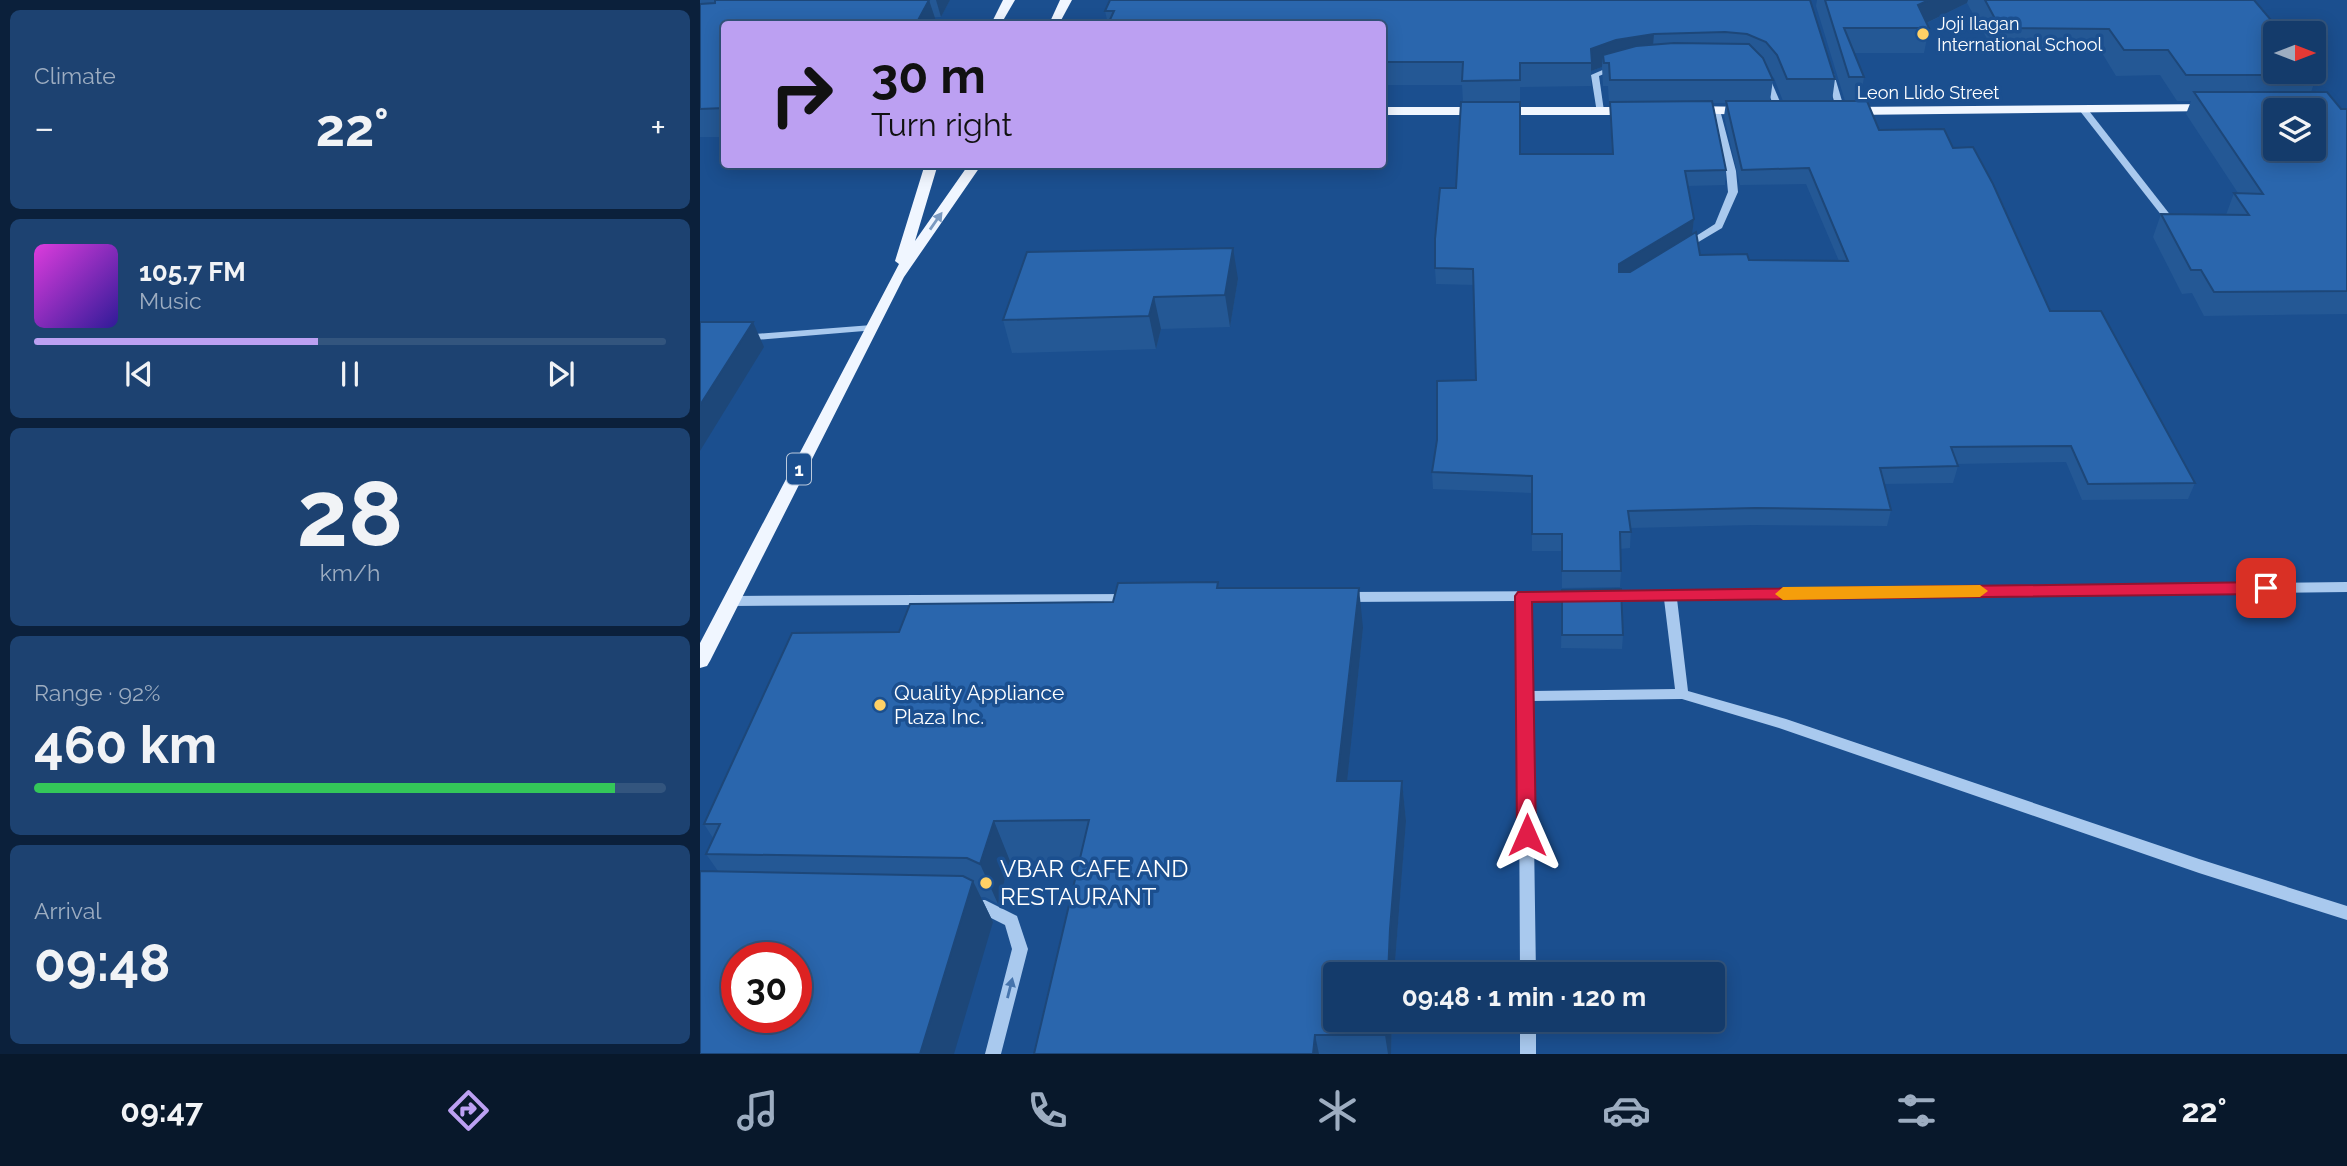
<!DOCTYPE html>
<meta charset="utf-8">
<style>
:root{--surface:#143b6b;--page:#1d4271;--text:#f1f3f6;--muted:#9dadc1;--line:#33557e;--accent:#bca0f2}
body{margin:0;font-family:Raleway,sans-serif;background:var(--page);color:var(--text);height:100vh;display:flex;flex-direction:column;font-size:26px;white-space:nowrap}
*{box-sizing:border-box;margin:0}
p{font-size:23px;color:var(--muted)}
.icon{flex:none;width:38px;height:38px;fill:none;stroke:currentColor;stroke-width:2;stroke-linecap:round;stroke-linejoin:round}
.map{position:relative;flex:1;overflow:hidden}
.panel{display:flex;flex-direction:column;gap:10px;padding:10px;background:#0b203b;width:700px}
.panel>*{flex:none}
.guide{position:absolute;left:21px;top:21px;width:665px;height:147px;border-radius:7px;box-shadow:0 4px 18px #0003,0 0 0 2px var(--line);background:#bca0f2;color:#111;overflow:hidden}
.needle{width:46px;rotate:90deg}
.controls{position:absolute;left:1563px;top:21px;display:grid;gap:14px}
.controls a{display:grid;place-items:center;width:63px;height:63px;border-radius:7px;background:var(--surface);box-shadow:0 4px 18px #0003,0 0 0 2px var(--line);font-size:35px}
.speed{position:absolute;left:21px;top:942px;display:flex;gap:14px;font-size:35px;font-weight:700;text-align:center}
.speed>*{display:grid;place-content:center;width:91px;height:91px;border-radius:50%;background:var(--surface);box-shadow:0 4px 18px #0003,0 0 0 2px var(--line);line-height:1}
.speed .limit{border:10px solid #d22;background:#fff;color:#111}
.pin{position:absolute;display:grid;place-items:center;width:60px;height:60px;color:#fff;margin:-30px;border-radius:14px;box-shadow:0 4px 10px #0006}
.me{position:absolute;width:77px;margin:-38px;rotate:0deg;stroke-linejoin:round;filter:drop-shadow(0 0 5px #0008)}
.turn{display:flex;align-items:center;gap:24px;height:147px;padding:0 35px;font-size:32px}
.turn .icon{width:91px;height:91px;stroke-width:2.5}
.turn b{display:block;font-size:49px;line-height:60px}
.big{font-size:52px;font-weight:700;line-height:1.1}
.panel .card{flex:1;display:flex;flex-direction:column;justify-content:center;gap:10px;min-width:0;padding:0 24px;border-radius:10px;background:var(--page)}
.panel .dial{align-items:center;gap:0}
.dial b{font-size:91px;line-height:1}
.song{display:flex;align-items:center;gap:21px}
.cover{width:84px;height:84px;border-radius:10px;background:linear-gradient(135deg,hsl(300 70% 55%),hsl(250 70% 35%))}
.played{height:7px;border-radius:4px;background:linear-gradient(90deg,var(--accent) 45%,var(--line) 45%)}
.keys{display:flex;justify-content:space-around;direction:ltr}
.heat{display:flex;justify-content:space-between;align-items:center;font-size:38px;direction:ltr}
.charge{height:10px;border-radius:5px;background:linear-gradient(90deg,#34c759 92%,var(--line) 0)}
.trip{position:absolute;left:623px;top:962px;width:402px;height:70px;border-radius:7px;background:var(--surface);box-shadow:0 4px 18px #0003,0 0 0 2px var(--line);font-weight:700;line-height:70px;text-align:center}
.menu{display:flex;height:112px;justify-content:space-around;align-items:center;background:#08182b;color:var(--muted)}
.menu .icon{width:49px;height:49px}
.menu .selected{color:var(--accent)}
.menu b{font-size:32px;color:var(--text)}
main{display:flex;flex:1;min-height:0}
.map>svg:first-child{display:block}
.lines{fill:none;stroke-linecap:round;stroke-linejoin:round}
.minor{fill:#a9c9ee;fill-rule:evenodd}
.major{fill:#f0f6ff;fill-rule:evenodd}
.wall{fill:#245895;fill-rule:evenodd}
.shaded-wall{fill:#1d4779}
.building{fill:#2a66ad;stroke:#1d4779;stroke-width:2;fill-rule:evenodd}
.oneway{fill:#7b9ac1}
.oneway2{fill:#4674ac}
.route{fill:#e11d48;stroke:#92132f;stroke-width:2}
.slow{fill:#f59e0b}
.poi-dot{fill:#ffd166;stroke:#1b4f8f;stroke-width:2.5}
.labels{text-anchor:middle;stroke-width:7;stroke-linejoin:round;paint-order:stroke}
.far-poi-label{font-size:18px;fill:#fff;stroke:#1b4f8f;text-anchor:start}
.far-street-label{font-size:18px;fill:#fff;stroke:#1b4f8f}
.shield{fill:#1b4f8f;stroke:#bbcadd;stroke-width:2}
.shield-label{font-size:19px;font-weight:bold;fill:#fff}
.poi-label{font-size:21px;fill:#fff;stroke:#1b4f8f;text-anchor:start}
.near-poi-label{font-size:24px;fill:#fff;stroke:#1b4f8f;text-anchor:start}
</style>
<main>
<section class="panel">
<div class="card"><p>Climate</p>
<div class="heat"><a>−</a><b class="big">22°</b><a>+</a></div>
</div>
<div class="card">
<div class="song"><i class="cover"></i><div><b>105.7 FM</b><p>Music</p></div></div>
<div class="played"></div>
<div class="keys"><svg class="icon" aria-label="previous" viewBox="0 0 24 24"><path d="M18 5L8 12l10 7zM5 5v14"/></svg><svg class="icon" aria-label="pause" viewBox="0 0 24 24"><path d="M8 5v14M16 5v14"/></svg><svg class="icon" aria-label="next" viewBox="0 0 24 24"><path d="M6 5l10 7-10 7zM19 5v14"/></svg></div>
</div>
<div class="card dial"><b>28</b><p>km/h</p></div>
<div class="card"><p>Range · 92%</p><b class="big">460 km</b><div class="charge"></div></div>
<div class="card"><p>Arrival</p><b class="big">09:48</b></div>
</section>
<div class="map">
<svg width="1647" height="1054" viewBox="0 0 1647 1054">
<rect width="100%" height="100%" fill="#1b4f8f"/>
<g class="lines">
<!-- minor -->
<g class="minor">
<polygon points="298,19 301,19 301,23 222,24 218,22 222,20"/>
<polygon points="914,65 921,67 899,76 904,111 897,113 891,75"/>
<polygon points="1127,72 1134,74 1145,111 1144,113 1137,111 1126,74"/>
<polygon points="1065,73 1069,76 1084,111 1083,113 1076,111 1061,76"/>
<polygon points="1016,107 1020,110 1036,171 1038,192 1022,228 985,250 980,247 982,245 1015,224 1028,192 1026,171 1012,110"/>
<polygon points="1380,107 1386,107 1475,221 1475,225 1469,225 1380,111"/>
<polygon points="172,325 176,326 177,328 176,330 43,341 38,338 43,335"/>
<polygon points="1647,582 1647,592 977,599 988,691 1086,719 1499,859 1647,906 1647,920 1499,873 1079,728 982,699 832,701 836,975 820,975 818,601 644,602 639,600 638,597 639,594 644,592 877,591 882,593 883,596 882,599 830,601 832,691 975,689 964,599 906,600 901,598 900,595 901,592"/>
<polygon points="429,594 434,596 435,599 434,602 429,604 31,606 26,604 25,601 26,598 31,596"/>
<polygon points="271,900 285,900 317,916 328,949 301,1054 285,1054 312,949 305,925 283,914 266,912 263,907 266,902"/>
<rect x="820" y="1020" width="16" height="34"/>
</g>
<!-- major -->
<g class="major">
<polygon points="303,0 315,0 301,24 291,24"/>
<polygon points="360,0 372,0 359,24 349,24"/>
<polygon points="1511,104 1517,108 1515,111 1150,115 1144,111 1150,107"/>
<polygon points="993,106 1049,107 1055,111 1049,115 989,113 987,110"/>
<polygon points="682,107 933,107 939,111 933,115 682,115"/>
<polygon points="225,164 238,164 215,241 269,164 282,164 204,277 10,661 7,666 0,668 0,643 199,264 195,261"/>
</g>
</g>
<!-- wall -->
<g class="wall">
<polygon points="0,0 250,0 241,17 24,24 24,137 0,137"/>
<path d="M1110 0 1135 79 1132 101H1145L1116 6 1117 0H1554L1617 75 1611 92 1641 109H1647V314L1504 316 1492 293 1482 294 1453 237 1461 214 1526 215 1534 193H1538L1486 114 1491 101H1477L1460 75 1416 76 1402 53H1295L1267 3 1227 23 1229 28 1224 53H1154L1164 77 1160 101 1179 130 1253 148 1350 311 1495 483 1488 499 1382 500 1366 462 1257 464 1258 466 1253 483 1184 484 1191 510 1187 526 1052 525 931 528 930 548 920 549 921 571 920 587 862 588V551H832V493L733 489 732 472 776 380 774 285 736 284 735 268 756 188 763 102 762 85H682V24H408L405 11ZM902 67 903 86H908L909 103H910V117L912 154H820V87L891 86V71ZM1069 73 1074 78 1083 101H1070L1073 80ZM1013 103H1026L1024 116 1040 185 1106 184 1139 261 1049 260 1000 255 992 234 994 219 988 186 1025 185 1026 170Z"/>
<polygon points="538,279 530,327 461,329 456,349 312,353 303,320"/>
<polygon points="520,588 663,628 647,781 702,781 706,821 694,975 691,1054 334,1054 380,860 310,861 298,904 285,897 281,897 293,922 18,871 6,854 13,838 4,824 199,632"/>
<polygon points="862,590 923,635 922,649 861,648"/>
</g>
<!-- shaded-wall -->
<g class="shaded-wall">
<polygon points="229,0 237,24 216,24"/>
<polygon points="236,0 250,0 241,17"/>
<polygon points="1229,0 1268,0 1267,3 1216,28 1218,5"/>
<polygon points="954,34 952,57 909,63 903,55 902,67 891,71 891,49 916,40"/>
<polygon points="994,219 992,235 919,280 919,264"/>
<polygon points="533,248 538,279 530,327 525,295"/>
<polygon points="454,297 461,329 456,349 449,316"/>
<polygon points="53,322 64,347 0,451 0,405"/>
<polygon points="659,588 663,628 643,821 637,781"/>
<polygon points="702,781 706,821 694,975 688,975 690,929"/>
<polygon points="294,821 310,861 298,904 280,864"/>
<polygon points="273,881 293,922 254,1054 220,1054"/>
<polygon points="686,1020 692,1020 691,1054 688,1054 685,1035"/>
<polygon points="615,1035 619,1054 613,1054"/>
</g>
<!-- building -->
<g class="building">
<polygon points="15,0 229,0 216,24 24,24 24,108 0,109 0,4 15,3"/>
<polygon points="410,0 1110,0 1135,79 1087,79 1077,55 1066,42 1047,34 1025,32 954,34 916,40 891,49 892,63 820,63 820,80 762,81 763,62 682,62 682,24 408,24 414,11 405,11"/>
<polygon points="1125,0 1229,0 1218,5 1229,28 1144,28 1164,77 1149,77"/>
<polygon points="1285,0 1554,0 1582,33 1575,33 1575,72 1614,72 1614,70 1617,75 1486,75 1468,50 1424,50 1409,29 1300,28"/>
<polygon points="974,43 1049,44 1063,58 1073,80 910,80 909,63 904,63 903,55 936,46"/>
<path d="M1494 92H1627L1641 109H1647V291L1514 292 1501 270H1491L1461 214 1549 215 1534 193 1563 194ZM1575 110H1614V149H1575Z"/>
<polygon points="1012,101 1026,170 985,171 994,219 919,264 919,272 930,272 996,232 1000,255 1047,254 1049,260 1148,261 1109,168 1042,170 1026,101 1167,101 1179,130 1244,129 1253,148 1273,147 1293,184 1350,311 1401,311 1495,483 1388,484 1371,446 1251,447 1258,466 1180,468 1191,510 1055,508 928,511 931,532 920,532 921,571 862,571 862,534 832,534 832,476 732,472 737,440 737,381 776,380 773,269 735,268 735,239 740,188 756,188 761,102 820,102 820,154 913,154 910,102"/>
<polygon points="533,248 525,295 454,297 449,316 303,320 327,252"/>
<polygon points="0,322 53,322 0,405"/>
<polygon points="518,582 517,588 659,588 637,781 702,781 690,929 688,975 635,975 635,1020 686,1020 685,1035 615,1035 613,1054 334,1054 389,820 294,821 280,864 267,858 6,854 20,824 4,824 92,633 199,632 210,604 413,602 418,583"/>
<polygon points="921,589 923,635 862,635 862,590"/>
<path d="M0 871 263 876 273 881 220 1054H0ZM37 957H96V1017H37Z"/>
</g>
<!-- one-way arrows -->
<defs><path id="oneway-solid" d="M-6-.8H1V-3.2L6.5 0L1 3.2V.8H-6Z" transform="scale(1.75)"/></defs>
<use class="oneway" href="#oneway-solid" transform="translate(236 221) rotate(-55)"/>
<use class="oneway2" href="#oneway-solid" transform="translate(310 988) rotate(-76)"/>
<!-- route -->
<polygon class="route" points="1566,582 1574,588 1566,594 832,602 836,835 834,841 827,843 820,841 817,835 815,596 818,592"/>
<!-- slow -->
<polygon class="slow" points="1280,585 1288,591 1280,597 1083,600 1075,594 1083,587"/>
<!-- markers -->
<g class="poi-dot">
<circle cx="1223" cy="34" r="7"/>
<circle cx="180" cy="705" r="7"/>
<circle cx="286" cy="883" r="7"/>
</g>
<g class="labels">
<!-- far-poi labels -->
<g class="far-poi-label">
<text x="1237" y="30">Joji Ilagan<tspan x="1237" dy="21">International School</tspan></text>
</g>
<!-- far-street labels -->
<g class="far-street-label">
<text x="1228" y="99">Leon Llido Street</text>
</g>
<!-- shield labels -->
<rect class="shield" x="87" y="453.5" width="24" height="31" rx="5"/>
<g class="shield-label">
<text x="99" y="476">1</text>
</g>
<!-- poi labels -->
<g class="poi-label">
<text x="194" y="700">Quality Appliance<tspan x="194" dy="24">Plaza Inc.</tspan></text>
</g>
<!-- near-poi labels -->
<g class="near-poi-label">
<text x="300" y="877">VBAR CAFE AND<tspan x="300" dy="28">RESTAURANT</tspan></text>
</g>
</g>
</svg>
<div class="controls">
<a><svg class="needle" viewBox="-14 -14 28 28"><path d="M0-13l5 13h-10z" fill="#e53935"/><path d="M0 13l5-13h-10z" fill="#9dadc1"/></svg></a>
<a><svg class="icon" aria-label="layers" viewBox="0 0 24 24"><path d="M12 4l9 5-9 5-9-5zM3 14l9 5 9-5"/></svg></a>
</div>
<div class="speed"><div class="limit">30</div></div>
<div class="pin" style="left:1566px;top:588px;background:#d93025"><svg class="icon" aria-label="arrive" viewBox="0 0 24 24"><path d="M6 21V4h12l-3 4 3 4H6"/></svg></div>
<svg class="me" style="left:827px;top:835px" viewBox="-20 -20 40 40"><path d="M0-17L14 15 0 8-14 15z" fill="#e11d48" stroke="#fff" stroke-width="4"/></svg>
<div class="trip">09:48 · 1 min · 120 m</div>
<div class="guide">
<div class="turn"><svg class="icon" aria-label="right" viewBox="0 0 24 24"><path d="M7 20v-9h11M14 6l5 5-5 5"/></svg><div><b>30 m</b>Turn right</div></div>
</div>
</div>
</main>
<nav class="menu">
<b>09:47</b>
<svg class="icon selected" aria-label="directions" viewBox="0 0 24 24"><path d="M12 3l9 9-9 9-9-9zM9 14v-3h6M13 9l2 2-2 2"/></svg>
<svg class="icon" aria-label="music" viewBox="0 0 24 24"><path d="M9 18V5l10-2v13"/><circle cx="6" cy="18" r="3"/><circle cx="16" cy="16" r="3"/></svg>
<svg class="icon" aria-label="phone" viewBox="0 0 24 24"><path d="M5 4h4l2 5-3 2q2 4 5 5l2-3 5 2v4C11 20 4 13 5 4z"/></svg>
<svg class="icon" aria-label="climate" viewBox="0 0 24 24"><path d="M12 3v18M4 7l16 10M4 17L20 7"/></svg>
<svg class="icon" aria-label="car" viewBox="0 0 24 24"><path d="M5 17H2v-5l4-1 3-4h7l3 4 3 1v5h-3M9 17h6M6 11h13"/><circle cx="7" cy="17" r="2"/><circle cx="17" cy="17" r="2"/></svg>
<svg class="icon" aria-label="filters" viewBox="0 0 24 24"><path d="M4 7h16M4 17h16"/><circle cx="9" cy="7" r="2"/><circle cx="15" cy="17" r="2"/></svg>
<b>22°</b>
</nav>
